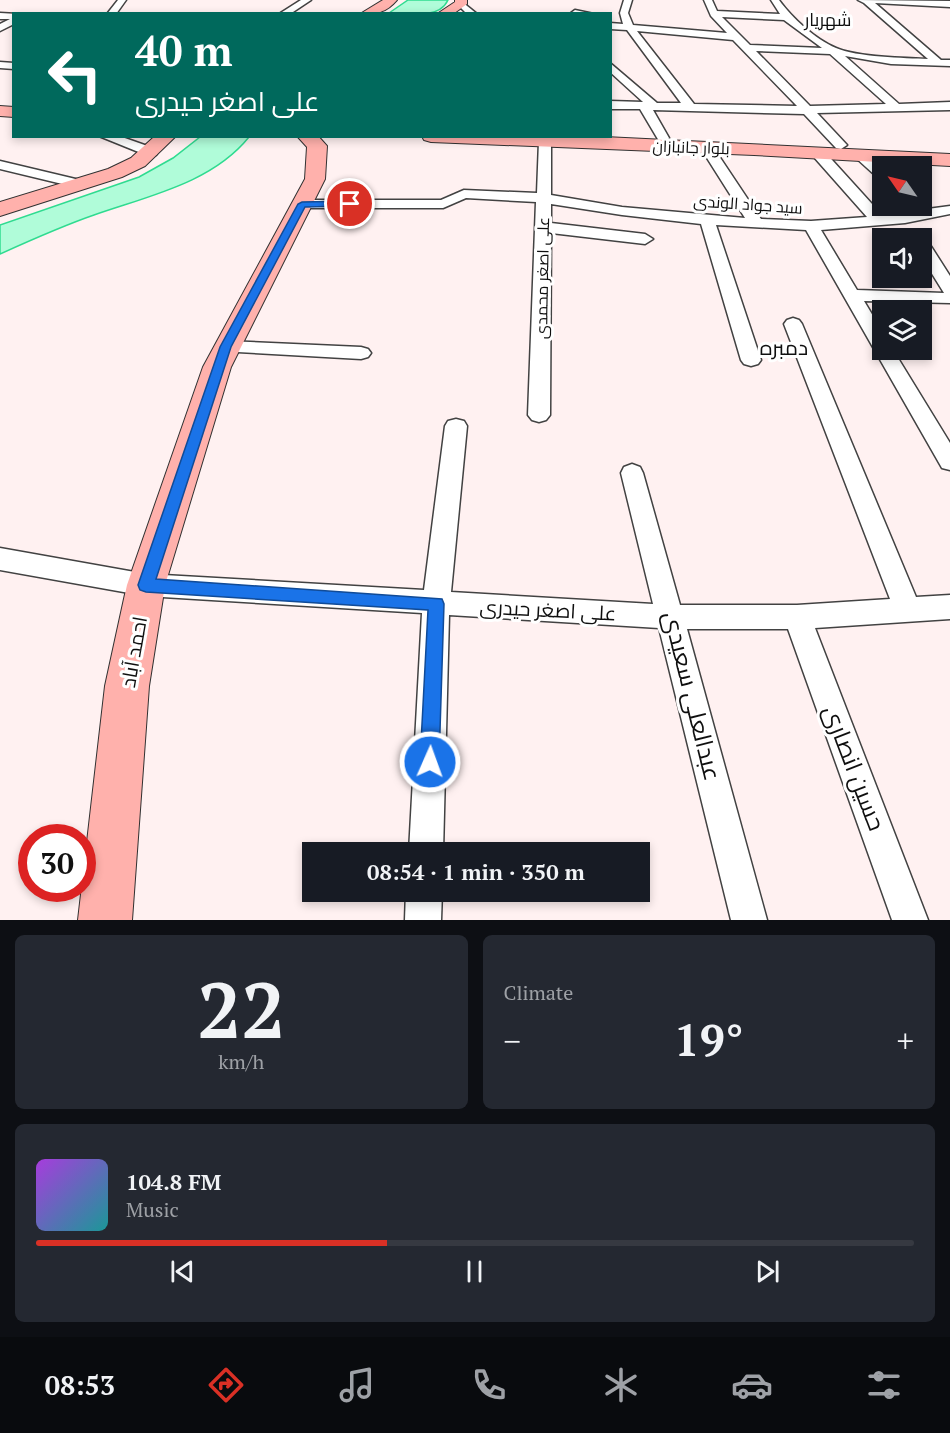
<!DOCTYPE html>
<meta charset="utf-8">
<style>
:root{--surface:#171b24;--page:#242831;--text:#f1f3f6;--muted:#9ea1a6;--line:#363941;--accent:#d93025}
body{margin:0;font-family:"PT Serif",Cairo,serif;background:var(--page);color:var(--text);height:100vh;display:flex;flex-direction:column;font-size:22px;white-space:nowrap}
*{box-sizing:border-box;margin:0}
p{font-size:20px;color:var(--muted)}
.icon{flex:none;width:33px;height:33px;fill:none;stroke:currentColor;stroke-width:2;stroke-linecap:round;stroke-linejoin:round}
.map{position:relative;height:920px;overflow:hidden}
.panel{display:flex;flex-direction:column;gap:15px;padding:15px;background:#0d0f14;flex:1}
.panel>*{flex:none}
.top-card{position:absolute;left:12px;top:12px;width:600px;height:126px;border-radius:0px;box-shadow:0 3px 9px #0003;background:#00695c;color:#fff;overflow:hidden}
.needle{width:39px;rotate:304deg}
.tools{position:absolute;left:872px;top:156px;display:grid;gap:12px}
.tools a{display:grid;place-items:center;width:60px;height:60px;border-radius:0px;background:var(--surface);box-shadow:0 3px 9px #0003;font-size:30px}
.speed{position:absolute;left:18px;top:824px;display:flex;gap:12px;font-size:30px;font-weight:700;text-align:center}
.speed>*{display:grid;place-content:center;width:78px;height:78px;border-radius:50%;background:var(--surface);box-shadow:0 3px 9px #0003;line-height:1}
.speed .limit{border:9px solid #d22;background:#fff;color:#111}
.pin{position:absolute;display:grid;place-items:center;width:51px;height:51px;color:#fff;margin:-26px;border:3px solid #fff;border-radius:50%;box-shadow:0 2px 6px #0007}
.me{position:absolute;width:66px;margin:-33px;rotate:2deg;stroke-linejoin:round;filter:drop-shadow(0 0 4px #0008)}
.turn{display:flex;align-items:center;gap:21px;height:126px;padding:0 24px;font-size:27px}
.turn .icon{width:78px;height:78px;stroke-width:2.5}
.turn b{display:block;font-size:42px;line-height:51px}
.big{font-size:45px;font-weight:600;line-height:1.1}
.panel .widget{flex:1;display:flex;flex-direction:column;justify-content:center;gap:9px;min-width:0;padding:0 21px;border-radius:9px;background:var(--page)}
.panel .dial{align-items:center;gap:0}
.dial b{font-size:78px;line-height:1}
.song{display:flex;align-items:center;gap:18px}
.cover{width:72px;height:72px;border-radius:9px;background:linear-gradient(135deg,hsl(280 70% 55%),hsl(180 70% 35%))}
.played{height:6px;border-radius:3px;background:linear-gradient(90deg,var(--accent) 40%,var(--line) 40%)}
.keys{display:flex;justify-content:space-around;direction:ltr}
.heat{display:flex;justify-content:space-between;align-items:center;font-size:33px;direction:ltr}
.panel .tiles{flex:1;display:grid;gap:15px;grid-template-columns:1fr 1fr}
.widget:last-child{grid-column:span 2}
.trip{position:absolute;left:302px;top:842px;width:348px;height:60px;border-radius:0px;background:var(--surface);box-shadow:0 3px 9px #0003;font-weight:600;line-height:60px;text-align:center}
.menu{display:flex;height:96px;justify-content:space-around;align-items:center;background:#090b0e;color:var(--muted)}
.menu .icon{width:42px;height:42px}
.menu .selected{color:var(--accent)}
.menu b{font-size:27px;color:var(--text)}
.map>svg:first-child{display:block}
.water{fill:#b0fcd9;stroke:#2fdb90;stroke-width:1.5}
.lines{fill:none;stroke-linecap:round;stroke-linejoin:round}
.minor-casing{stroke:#424242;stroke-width:3}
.tertiary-casing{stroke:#424242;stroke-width:3}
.secondary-casing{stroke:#313131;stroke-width:2}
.minor{fill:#fff;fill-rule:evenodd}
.tertiary{fill:#fff;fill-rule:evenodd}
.secondary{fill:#ffb1ac;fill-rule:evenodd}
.route{fill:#1a73e8;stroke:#114b97;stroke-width:1.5}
.labels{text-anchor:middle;stroke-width:6;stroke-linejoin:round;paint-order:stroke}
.far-street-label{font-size:16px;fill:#0f0f0f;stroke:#fff}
.far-neighbourhood-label{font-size:18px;fill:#0f0f0f;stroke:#fff}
.street-label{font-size:20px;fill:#0f0f0f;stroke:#fff}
.neighbourhood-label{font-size:21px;fill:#0f0f0f;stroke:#fff}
.near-street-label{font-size:24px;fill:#0f0f0f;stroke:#fff}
</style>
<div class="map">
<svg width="950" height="920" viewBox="0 0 950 920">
<rect width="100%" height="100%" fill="#fff1f1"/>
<!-- water -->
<g class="water">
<path d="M408 0H448C439 20 407 14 389 13Z"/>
<path d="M200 137H249C212 183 148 196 94 215 62 226 31 240 0 254V225L139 177 173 158Z"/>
</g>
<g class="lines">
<!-- minor casing -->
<g class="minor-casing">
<g id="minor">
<polygon points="118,0 126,0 116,14 107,14"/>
<polygon points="301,0 311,0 290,14 279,14"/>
<path d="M624 0H632L628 13 633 25 727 33 711 16 704 0H712L717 11 780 14 771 0H779C792 18 815 39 836 48 856 57 905 58 928 59L864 3 858 0 950 1V7L875 3 941 60H950V66L891 64 845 56 899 104 950 102V110L817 113 847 145 841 149 836 148 804 114 653 110 669 138 667 141H659L640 109H610V101L643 102 610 72V63L657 103H681L627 30 610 29V23L623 24 620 13ZM722 17 784 20 822 48 750 45ZM637 31 733 40 797 106 694 104ZM756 51 830 54 886 104 810 106Z"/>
<polygon points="461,1 477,14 467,14 457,4"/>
<polygon points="575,10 594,14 571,13"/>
<polygon points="14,17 14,24 0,31 0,24"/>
<polygon points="0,62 14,63 14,69 0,68"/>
<polygon points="99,136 119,136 156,149 158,152 156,155 146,155"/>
<polygon points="545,137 551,141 551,195 622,207 745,218 700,147 706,143 711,144 761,219 811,221 867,217 813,156 811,153 813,150 823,150 882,215 950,206 950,214 905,223 821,230 857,290 944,293 921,256 921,238 927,240 950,276 950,303 864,301 882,331 882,350 893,350 950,443 950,470 942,468 806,230 716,225 761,360 758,364 751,366 744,364 741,360 701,224 622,215 551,204 551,223 645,234 653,239 645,244 551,233 550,415 546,420 539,422 532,420 528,415 536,202 466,198 443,208 302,208 295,204 302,200 441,200 464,190 537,193 539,141"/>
<polygon points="861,151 866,152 882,167 882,178 877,177 856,158 854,155 856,152"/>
<polygon points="0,161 84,181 86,184 79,188 0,169"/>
<polygon points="793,318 799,320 802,324 916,597 950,595 950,619 815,628 928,920 892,920 788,629 687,629 767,920 731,920 659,628 449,615 443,852 409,852 422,613 146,596 0,570 0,548 146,574 424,590 445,426 448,421 456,419 464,421 467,426 451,592 653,604 621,473 624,467 632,464 640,467 643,473 680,605 797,605 890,599 784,324 787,320"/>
<polygon points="226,341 361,347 368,349 371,353 368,357 361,359 219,351 216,347 219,343"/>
<polygon points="406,891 442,891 441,920 405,920"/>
</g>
</g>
<!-- tertiary casing -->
<g class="tertiary-casing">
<polygon id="tertiary" points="0,13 18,14 14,14 14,19 0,19"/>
</g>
<!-- secondary casing -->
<g class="secondary-casing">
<g id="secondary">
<path d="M383 0H397C386 13 376 14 360 14Z"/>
<polygon points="455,0 467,0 467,4 453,14 437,14 455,2"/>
<polygon points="0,106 14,107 14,117 0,116"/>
<polygon points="155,136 176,136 145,166 122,177 0,216 0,202 108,169 131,158"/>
<polygon points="297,136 318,136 327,146 325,179 231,367 165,585 149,686 132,920 78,920 105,686 127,585 203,367 305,179 307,147"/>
<polygon points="422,136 584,136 950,154 950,166 754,155 431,142 424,140"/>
</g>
</g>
<!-- minor -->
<use href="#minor" class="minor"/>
<!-- tertiary -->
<use href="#tertiary" class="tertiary"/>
<!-- secondary -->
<use href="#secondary" class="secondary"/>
</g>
<!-- route -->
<polygon class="route" points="350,201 354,204 353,206 305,207 231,347 156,579 442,599 444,604 439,762 436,769 430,771 423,769 420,762 428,610 146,592 140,590 138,585 220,347 298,204 302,202"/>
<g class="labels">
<!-- far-street labels -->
<g class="far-street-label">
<text transform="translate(691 147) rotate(2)" y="6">بلوار جانبازان</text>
<text transform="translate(748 204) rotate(4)" y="6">سید جواد الوندی</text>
<text transform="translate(542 278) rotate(-89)" y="6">علی اصغر محمدی</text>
</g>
<!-- far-neighbourhood labels -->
<g class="far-neighbourhood-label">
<text x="828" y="26">شهریار</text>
</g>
<!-- street labels -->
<g class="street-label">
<text transform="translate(548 610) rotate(3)" y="7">علی اصغر حیدری</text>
<text transform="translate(134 652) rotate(-80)" y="7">احمد آباد</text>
</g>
<!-- neighbourhood labels -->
<g class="neighbourhood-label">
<text x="784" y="355">دمبره</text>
</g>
<!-- near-street labels -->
<g class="near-street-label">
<text transform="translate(692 696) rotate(76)" y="8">عبدالعلی سعیدی</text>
<text transform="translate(854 768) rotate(69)" y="8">حسین انصاری</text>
</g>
</g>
</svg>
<div class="tools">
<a><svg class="needle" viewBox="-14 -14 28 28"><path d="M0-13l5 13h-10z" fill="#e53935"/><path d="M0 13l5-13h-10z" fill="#9ea1a6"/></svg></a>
<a><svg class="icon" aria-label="sound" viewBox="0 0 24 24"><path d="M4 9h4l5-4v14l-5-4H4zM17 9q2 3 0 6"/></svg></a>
<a><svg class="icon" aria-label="layers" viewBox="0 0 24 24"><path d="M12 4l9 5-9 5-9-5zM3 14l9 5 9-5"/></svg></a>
</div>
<div class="speed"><div class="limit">30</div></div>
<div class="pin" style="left:350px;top:204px;background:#d93025"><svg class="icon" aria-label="arrive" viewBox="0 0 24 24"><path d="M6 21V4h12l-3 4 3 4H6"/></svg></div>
<svg class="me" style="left:430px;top:762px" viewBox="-20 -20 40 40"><circle r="17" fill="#1a73e8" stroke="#fff" stroke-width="3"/><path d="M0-11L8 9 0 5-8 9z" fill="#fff"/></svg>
<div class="trip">08:54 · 1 min · 350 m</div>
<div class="top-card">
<div class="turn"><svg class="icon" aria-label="left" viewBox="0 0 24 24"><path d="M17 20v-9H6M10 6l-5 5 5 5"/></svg><div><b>40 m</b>علی اصغر حیدری</div></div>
</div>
</div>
<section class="panel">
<div class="tiles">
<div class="widget dial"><b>22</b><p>km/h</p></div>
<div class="widget"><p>Climate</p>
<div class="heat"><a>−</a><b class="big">19°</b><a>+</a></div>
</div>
<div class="widget">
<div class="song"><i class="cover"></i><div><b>104.8 FM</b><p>Music</p></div></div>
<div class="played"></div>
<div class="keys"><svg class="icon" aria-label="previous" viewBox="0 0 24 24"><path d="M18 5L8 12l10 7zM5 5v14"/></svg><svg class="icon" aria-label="pause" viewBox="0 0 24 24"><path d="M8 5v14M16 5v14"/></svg><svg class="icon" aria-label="next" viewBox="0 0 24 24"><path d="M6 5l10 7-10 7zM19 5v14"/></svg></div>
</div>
</div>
</section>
<nav class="menu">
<b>08:53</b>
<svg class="icon selected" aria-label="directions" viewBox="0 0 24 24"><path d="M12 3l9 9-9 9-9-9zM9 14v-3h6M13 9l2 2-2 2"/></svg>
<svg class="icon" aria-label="music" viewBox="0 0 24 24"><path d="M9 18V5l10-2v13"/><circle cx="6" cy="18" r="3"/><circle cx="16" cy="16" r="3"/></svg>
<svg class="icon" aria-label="phone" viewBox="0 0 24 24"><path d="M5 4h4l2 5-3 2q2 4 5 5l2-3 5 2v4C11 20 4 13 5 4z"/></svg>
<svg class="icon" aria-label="climate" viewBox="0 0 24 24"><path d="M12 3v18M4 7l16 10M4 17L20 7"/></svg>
<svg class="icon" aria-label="car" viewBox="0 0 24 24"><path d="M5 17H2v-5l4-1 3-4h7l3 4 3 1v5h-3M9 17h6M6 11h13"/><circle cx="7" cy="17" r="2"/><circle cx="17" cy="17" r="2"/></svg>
<svg class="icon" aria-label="filters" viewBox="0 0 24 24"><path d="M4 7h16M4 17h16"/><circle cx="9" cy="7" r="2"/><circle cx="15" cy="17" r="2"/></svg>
</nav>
